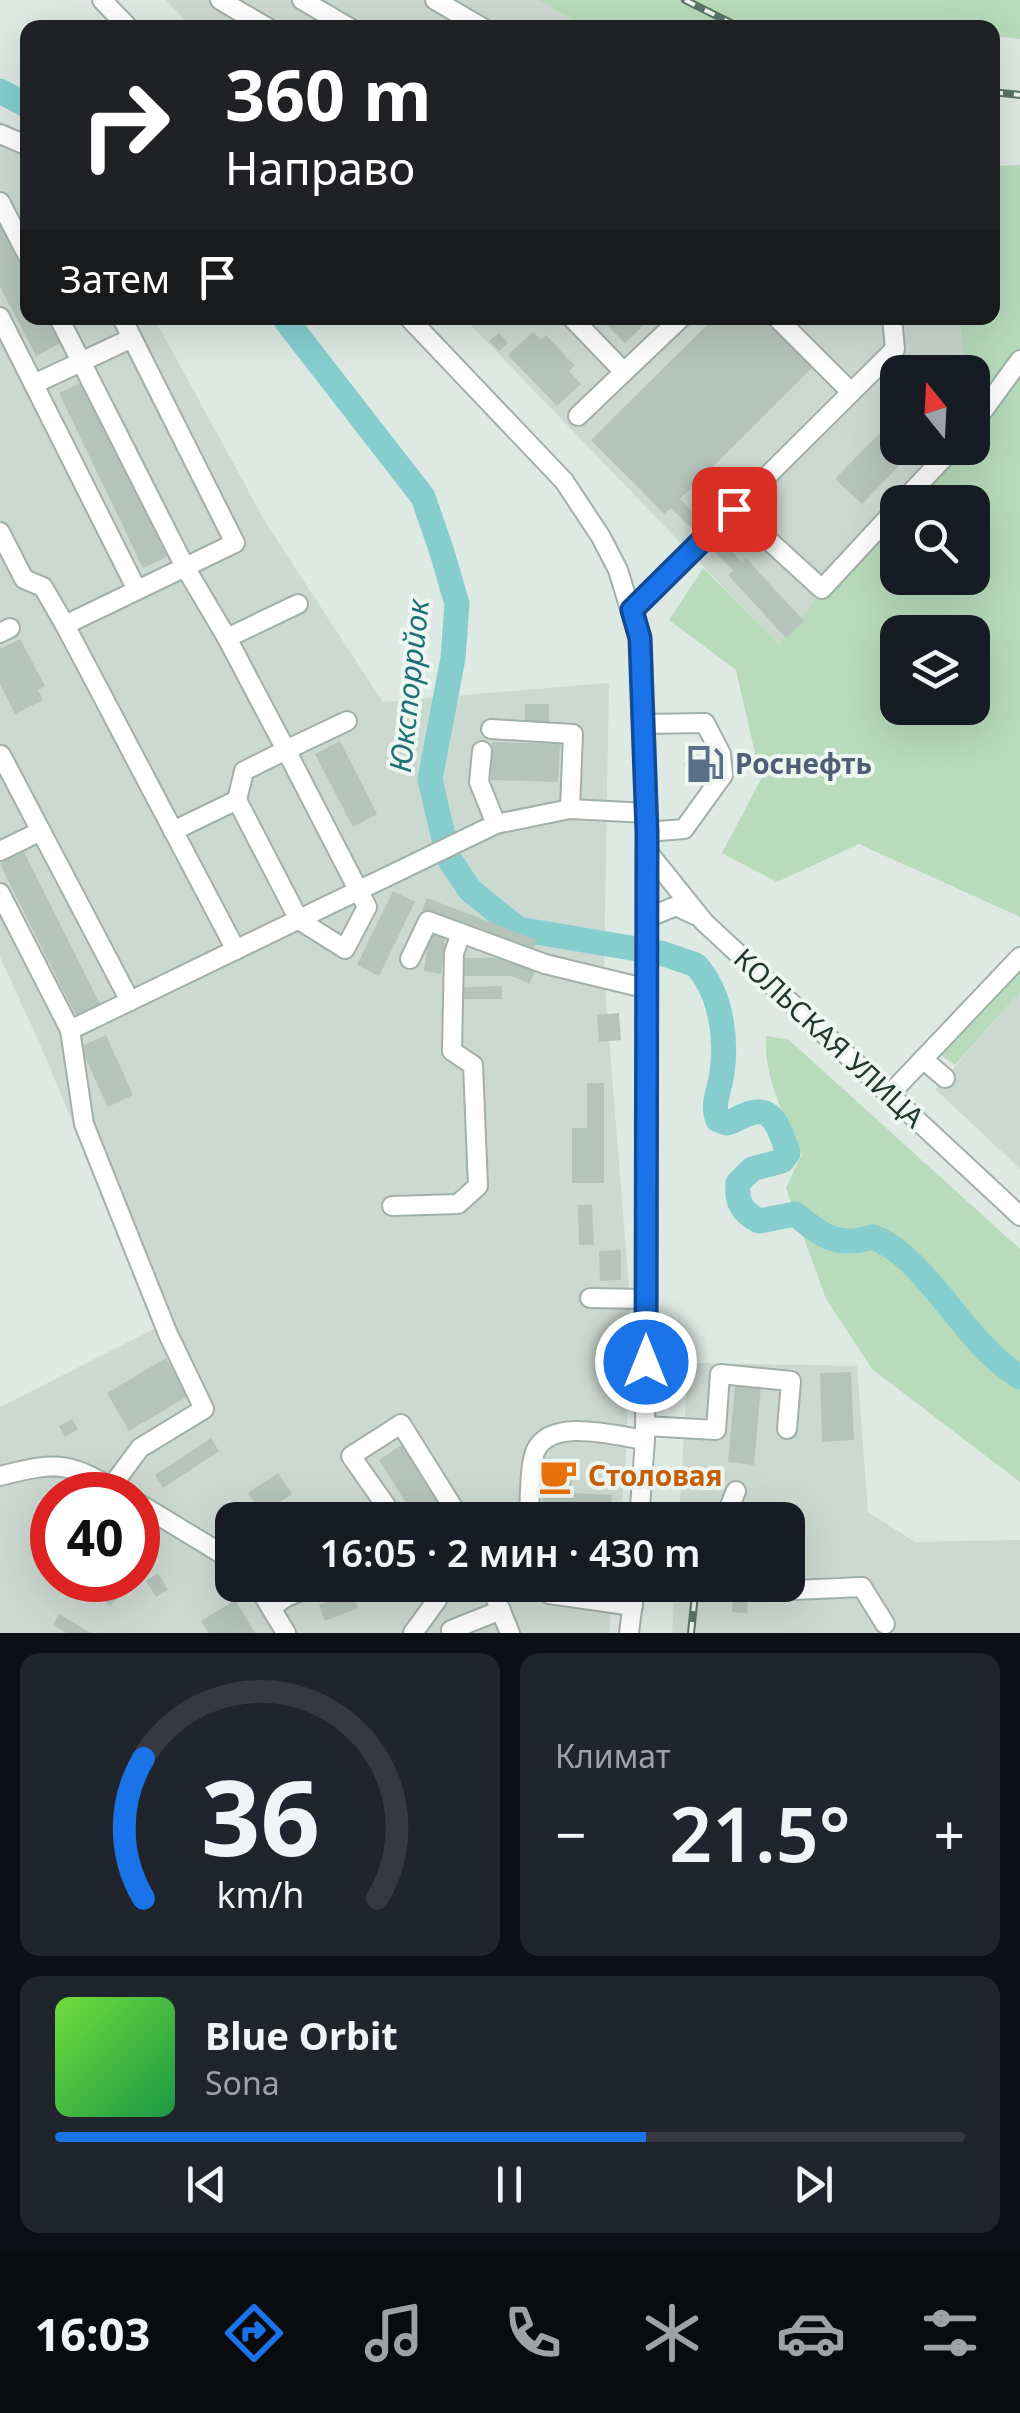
<!DOCTYPE html>
<html lang="ru">
<meta charset="utf-8">
<style>
:root{--surface:#171b24;--page:#20242c;--text:#f1f3f6;--muted:#9ea1a6;--line:#363941;--accent:#1a73e8}
body{margin:0;font-family:"Noto Sans",sans-serif;background:var(--page);color:var(--text);height:100vh;display:flex;flex-direction:column;font-size:38px;white-space:nowrap}
*{box-sizing:border-box;margin:0}
p{font-size:32px;color:var(--muted)}
.icon{flex:none;width:55px;height:55px;fill:none;stroke:currentColor;stroke-width:2;stroke-linecap:round;stroke-linejoin:round}
.map{position:relative;height:1633px;overflow:hidden}
.details{display:flex;flex-direction:column;gap:20px;padding:20px;background:#0d0f14;flex:1}
.details>*{flex:none}
.banner{position:absolute;left:20px;top:20px;width:980px;height:305px;border-radius:20px;box-shadow:0 10px 40px #0002;background:#202124;color:#fff;overflow:hidden}
.needle{width:65px;rotate:342deg}
.fabs{position:absolute;left:880px;top:355px;display:grid;gap:20px}
.fabs a{display:grid;place-items:center;width:110px;height:110px;border-radius:20px;background:var(--surface);box-shadow:0 10px 40px #0002;font-size:50px}
.speed{position:absolute;left:30px;top:1472px;display:flex;gap:20px;font-size:50px;font-weight:700;text-align:center}
.speed>*{display:grid;place-content:center;width:130px;height:130px;border-radius:50%;background:var(--surface);box-shadow:0 10px 40px #0002;line-height:1}
.speed .limit{border:15px solid #d22;background:#fff;color:#111}
.pin{position:absolute;display:grid;place-items:center;width:85px;height:85px;color:#fff;margin:-42px;border-radius:20px;box-shadow:0 5px 15px #0006}
.me{position:absolute;width:110px;margin:-55px;rotate:0deg;stroke-linejoin:round;filter:drop-shadow(0 0 8px #0008)}
.turn{display:flex;align-items:center;gap:35px;height:210px;padding:0 40px;font-size:45px}
.turn .icon{width:130px;height:130px;stroke-width:2.5}
.turn b{display:block;font-size:70px;line-height:85px}
.then{display:flex;align-items:center;height:95px;padding:0 40px;background:#0003;gap:20px;font-size:38px}
.big{font-size:75px;font-weight:600;line-height:1.1}
.details .card{flex:1;display:flex;flex-direction:column;justify-content:center;gap:15px;min-width:0;padding:0 35px;border-radius:20px;background:var(--page)}
.details .dial{align-items:center;gap:0}
.dial svg{height:260px;overflow:visible;fill:none;stroke:var(--line);stroke-width:7;stroke-linecap:round;text-anchor:middle}
.dial text{fill:var(--text);stroke:none}
.song{display:flex;align-items:center;gap:30px}
.cover{width:120px;height:120px;border-radius:15px;background:linear-gradient(135deg,hsl(100 70% 55%),hsl(140 70% 35%))}
.played{height:10px;border-radius:5px;background:linear-gradient(90deg,var(--accent) 65%,var(--line) 65%)}
.keys{display:flex;justify-content:space-around;direction:ltr}
.heat{display:flex;justify-content:space-between;align-items:center;font-size:55px;direction:ltr}
.details .tiles{flex:1;display:grid;gap:20px;grid-template-columns:1fr 1fr}
.card:last-child{grid-column:span 2}
.trip{position:absolute;left:215px;top:1502px;width:590px;height:100px;border-radius:20px;background:var(--surface);box-shadow:0 10px 40px #0002;font-weight:600;line-height:100px;text-align:center}
.menu{display:flex;height:160px;justify-content:space-around;align-items:center;background:#090b0e;color:var(--muted)}
.menu .icon{width:70px;height:70px}
.menu .current{color:var(--accent)}
.menu b{font-size:45px;color:var(--text)}
.map>svg:first-child{display:block}
.built{fill:#ccd9d1;fill-rule:evenodd}
.green{fill:#b7dbbb;fill-rule:evenodd}
.lines{fill:none;stroke-linecap:round;stroke-linejoin:round}
.river{stroke:#86cece;stroke-width:25}
.building{fill:#b4c4bb}
.minor-casing{stroke:#a1b0a9;stroke-width:22}
.minor{stroke:#fff;stroke-width:18}
.rail-casing{stroke:#5a7469;stroke-width:8}
.rail{stroke:#eef6f1;stroke-width:4;stroke-dasharray:11;stroke-linecap:butt}
.route-casing{stroke:#114b97;stroke-width:25}
.route{stroke:#1a73e8;stroke-width:18}
.labels{text-anchor:middle;stroke-width:8;stroke-linejoin:round;paint-order:stroke}
.service-label{font-size:28px;font-weight:bold;fill:#4e5e75;stroke:#eef6f1;text-anchor:start}
.street-label{font-size:28px;fill:#20382e;stroke:#eef6f1}
.food-label{font-size:28px;font-weight:bold;fill:#c56008;stroke:#eef6f1;text-anchor:start}
.water-label{font-size:30px;font-style:italic;fill:#1c7172;stroke:#eef6f1}
</style>
<div class="map">
<svg width="1020" height="1633" viewBox="0 0 1020 1633">
<rect width="100%" height="100%" fill="#dee9e3"/>
<!-- built -->
<g class="built">
<polygon points="166,0 538,0 586,27 191,27"/>
<path d="M0 121 27 133 28 318H154L267 525 383 702 609 683 604 975 630 1300 626 1460 620 1520H232V1585H614L609 1633H0V1407L158 1327 39 1042 0 957ZM52 1495H138V1580H52Z"/>
<polygon points="464,318 960,318 964,372 898,372 898,448 942,448 779,645"/>
<polygon points="1020,992 1020,1169 935,1089"/>
<polygon points="688,1363 857,1366 868,1512 915,1542 1020,1540 1020,1633 672,1633 675,1585 788,1585 788,1520 679,1520"/>
</g>
<!-- green -->
<g class="green">
<polygon points="538,0 1020,0 1020,39 1000,37 993,43 992,28 586,27"/>
<path d="M1020 165V917L859 844 777 882 722 853 761 779 736 670 669 620 703 568 779 644 942 448H972V372H964L960 318H992L993 166ZM898 502H972V578H898ZM898 632H972V708H898Z"/>
<polygon points="1020,969 1020,992 955,1065 939,1054"/>
<path d="M766 1036 789 1040 1020 1249V1482L872 1369 826 1299 786 1188 802 1154C784 1115 764 1080 766 1036Z"/>
</g>
<g class="lines">
<!-- river -->
<g class="river">
<polyline points="0,91 28,106"/>
<path d="M284 318 423 497 442 552 457 604 453 658 430 779 448 857 470 890 518 929 661 953 696 965C721 993 727 1037 722 1073 720 1090 711 1104 718 1120L727 1123C735 1121 743 1115 751 1113 775 1105 782 1137 788 1153L782 1161 752 1169 738 1183C736 1202 742 1212 759 1221L795 1214C823 1236 836 1248 873 1237 928 1258 965 1345 1020 1377"/>
</g>
</g>
<!-- building -->
<g class="building">
<polygon points="0,222 28,275 28,318 49,318 62,342 36,356 0,287"/>
<polygon points="610,318 651,318 625,343 605,323"/>
<polygon points="714,318 763,318 813,367 680,499 742,562 746,558 804,621 786,638 728,575 733,570 671,508 664,514 591,440"/>
<polygon points="533,332 541,340 546,335 575,366 569,371 581,384 557,406 508,355"/>
<polygon points="499,333 508,343 499,351 489,341"/>
<polygon points="83,382 167,557 143,568 59,393"/>
<polygon points="898,414 898,448 916,448 862,504 835,479"/>
<polygon points="20,639 45,686 38,690 43,700 15,714 0,684 0,649"/>
<polygon points="525,704 549,704 549,724 525,723"/>
<polygon points="340,741 377,814 353,827 315,754"/>
<polygon points="492,742 560,744 558,782 491,780"/>
<polygon points="708,760 710,773 686,777 684,763"/>
<polygon points="23,850 100,1004 76,1016 0,864"/>
<polygon points="393,891 415,902 379,976 357,965"/>
<polygon points="427,898 537,940 532,953 422,911"/>
<polygon points="429,932 446,934 441,974 424,971"/>
<polygon points="460,958 512,958 536,970 529,984 512,976 460,976"/>
<polygon points="502,986 502,999 463,999 463,987"/>
<polygon points="619,1013 621,1040 599,1042 597,1015"/>
<polygon points="106,1035 133,1095 108,1107 80,1047"/>
<polygon points="587,1083 604,1083 604,1183 572,1183 572,1128 587,1128"/>
<polygon points="578,1205 592,1205 594,1245 579,1245"/>
<polygon points="621,1250 621,1280 600,1281 599,1251"/>
<polygon points="166,1358 188,1396 129,1431 107,1393"/>
<polygon points="851,1372 854,1440 822,1442 820,1373"/>
<polygon points="735,1385 761,1387 754,1465 728,1462"/>
<polygon points="72,1419 78,1429 65,1437 59,1426"/>
<polygon points="211,1438 219,1451 163,1488 155,1475"/>
<polygon points="403,1444 452,1520 417,1520 379,1460"/>
<polygon points="545,1458 574,1460 571,1493 612,1495 610,1520 541,1520"/>
<polygon points="278,1473 292,1494 262,1514 248,1493"/>
<polygon points="158,1573 168,1590 156,1597 146,1581"/>
<polygon points="109,1580 117,1580 127,1591 109,1606 96,1591"/>
<polygon points="734,1585 749,1585 747,1613 732,1612"/>
<polygon points="352,1592 358,1608 325,1621 319,1605"/>
<polygon points="235,1600 255,1633 209,1633 201,1621"/>
<polygon points="59,1614 91,1633 66,1633 53,1625"/>
</g>
<g class="lines">
<!-- minor casing -->
<g class="minor-casing">
<g id="minor">
<polyline points="102,0 129,28"/>
<polyline points="220,0 268,28"/>
<polyline points="302,0 350,28"/>
<polyline points="435,0 483,28"/>
<polyline points="0,134 28,146"/>
<polyline points="0,202 28,256"/>
<polyline points="0,317 137,590"/>
<polyline points="59,318 185,567 227,638 286,750 347,721"/>
<polyline points="122,318 235,543 65,625 236,950"/>
<polyline points="409,318 564,481 601,537 618,570 639,638 645,724 648,989 645,1440 639,1520"/>
<polyline points="572,318 624,372 681,318"/>
<polyline points="777,318 851,392"/>
<polyline points="892,318 895,349 734,509 822,589 898,507"/>
<polyline points="34,384 132,338"/>
<polyline points="578,416 624,372"/>
<polyline points="972,426 1020,360"/>
<polyline points="902,502 953,448"/>
<polyline points="0,532 24,579 43,587 65,625"/>
<polyline points="632,610 734,509"/>
<polyline points="0,633 10,628"/>
<polyline points="227,638 298,604"/>
<polyline points="645,724 705,723 721,754 723,775 684,829 647,832"/>
<polyline points="491,729 573,734 570,809"/>
<polygon points="286,750 367,907 345,949 299,920 237,800 244,771"/>
<polyline points="482,751 479,782 496,824"/>
<polyline points="1,755 130,1001"/>
<polyline points="173,831 237,800"/>
<polyline points="0,851 41,831"/>
<polyline points="647,851 704,922 1020,1216"/>
<polyline points="0,893 70,1030"/>
<polyline points="647,918 676,906 695,915"/>
<polyline points="410,959 428,921 545,964 648,989"/>
<polyline points="923,1059 945,1078"/>
<polyline points="889,1095 1020,957"/>
<polyline points="392,1206 458,1204 478,1186 473,1065 452,1051 454,953 461,933"/>
<polyline points="590,1298 646,1299"/>
<polyline points="645,1426 716,1430 720,1374 791,1381 787,1429"/>
<path d="M0 1476C61 1460 71 1463 124 1495"/>
<polyline points="111,1487 140,1448 204,1409 168,1334 84,1124 70,1030 496,824 570,809 647,813"/>
<polyline points="138,1503 232,1560"/>
<polyline points="396,1520 351,1456 401,1424 461,1520"/>
<path d="M529 1520C530 1503 529 1464 536 1450 552 1417 616 1436 645 1440"/>
<polyline points="724,1520 736,1491"/>
<polyline points="257,1585 286,1633"/>
<polyline points="490,1585 510,1633"/>
<polyline points="538,1585 549,1594 633,1606"/>
<polyline points="787,1585 794,1590 862,1587 885,1624"/>
<polyline points="271,1608 286,1597 316,1585"/>
<polyline points="451,1630 501,1610"/>
<polyline points="413,1633 437,1600 435,1585"/>
<polyline points="629,1633 635,1585"/>
</g>
</g>
<!-- minor -->
<use href="#minor" class="minor"/>
<!-- rail casing -->
<g class="rail-casing">
<g id="rail">
<polyline points="685,0 741,28"/>
<polyline points="992,92 1020,95"/>
<polyline points="691,1633 696,1585"/>
</g>
</g>
<!-- rail -->
<use href="#rail" class="rail"/>
</g>
<g class="lines">
<!-- route casing -->
<g class="route-casing">
<polyline id="route" points="646,1362 647,832 640,638 632,610 734,509"/>
</g>
<!-- route -->
<use href="#route" class="route"/>
</g>
<!-- icons -->
<defs>
<g id="fuel-bare" transform="scale(3)"><path d="M-5.5-6h7V0h2V4h1.3V-2.5L3-4.5l.8-.8L6-3V5H2.5V1h-1V6h-7ZM-4.2-4.7v3.2H.2V-4.7Z" fill="#5c6f8a" stroke="#eef6f1" stroke-width="2.5" paint-order="stroke"/></g>
<g id="cafe-bare" transform="scale(3)"><path d="M-5.5-4.5H6V0H3Q3 3.5 0 3.5H-2.5Q-5.5 3.5-5.5 0ZM3-3.2v2h1.7v-2ZM-6 4.5H4V6H-6Z" fill="#e8710a" stroke="#eef6f1" stroke-width="2.5" paint-order="stroke"/></g>
</defs>
<g fill-rule="evenodd">
<use href="#fuel-bare" x="705" y="764"/>
<use href="#cafe-bare" x="558" y="1476"/>
</g>
<g class="labels">
<!-- service labels -->
<g class="service-label">
<text x="735" y="774">Роснефть</text>
</g>
<!-- street labels -->
<g class="street-label">
<text transform="translate(829 1038) rotate(43)" y="10">КОЛЬСКАЯ УЛИЦА</text>
</g>
<!-- food labels -->
<g class="food-label">
<text x="588" y="1486">Столовая</text>
</g>
<!-- water labels -->
<g class="water-label">
<text transform="translate(410 686) rotate(-84)" y="10">Юкспоррйок</text>
</g>
</g>
</svg>
<div class="fabs">
<a><svg class="needle" viewBox="-14 -14 28 28"><path d="M0-13l5 13h-10z" fill="#e53935"/><path d="M0 13l5-13h-10z" fill="#9ea1a6"/></svg></a>
<a><svg class="icon" aria-label="search" viewBox="0 0 24 24"><circle cx="10" cy="10" r="6"/><path d="M15 15l6 6"/></svg></a>
<a><svg class="icon" aria-label="layers" viewBox="0 0 24 24"><path d="M12 4l9 5-9 5-9-5zM3 14l9 5 9-5"/></svg></a>
</div>
<div class="speed"><div class="limit">40</div></div>
<div class="pin" style="left:734px;top:509px;background:#d93025"><svg class="icon" aria-label="arrive" viewBox="0 0 24 24"><path d="M6 21V4h12l-3 4 3 4H6"/></svg></div>
<svg class="me" style="left:646px;top:1362px" viewBox="-20 -20 40 40"><circle r="17" fill="#1a73e8" stroke="#fff" stroke-width="3"/><path d="M0-11L8 9 0 5-8 9z" fill="#fff"/></svg>
<div class="trip">16:05 · 2 мин · 430 m</div>
<div class="banner">
<div class="turn"><svg class="icon" aria-label="right" viewBox="0 0 24 24"><path d="M7 20v-9h11M14 6l5 5-5 5"/></svg><div><b>360 m</b>Направо</div></div>
<div class="then">Затем<svg class="icon" aria-label="arrive" viewBox="0 0 24 24"><path d="M6 21V4h12l-3 4 3 4H6"/></svg></div>
</div>
</div>
<section class="details">
<div class="tiles">
<div class="card dial"><svg viewBox="0 0 100 80">
<path d="M14 69A42 42 0 1 1 86 69"/>
<path d="M14 69A42 42 0 0 1 14 26" stroke="#1a73e8"/>
<text x="50" y="56" font-size="32" font-weight="700">36</text>
<text x="50" y="72" font-size="11">km/h</text>
</svg></div>
<div class="card"><p>Климат</p>
<div class="heat"><a>−</a><b class="big">21.5°</b><a>+</a></div>
</div>
<div class="card">
<div class="song"><i class="cover"></i><div><b>Blue Orbit</b><p>Sona</p></div></div>
<div class="played"></div>
<div class="keys"><svg class="icon" aria-label="previous" viewBox="0 0 24 24"><path d="M18 5L8 12l10 7zM5 5v14"/></svg><svg class="icon" aria-label="pause" viewBox="0 0 24 24"><path d="M8 5v14M16 5v14"/></svg><svg class="icon" aria-label="next" viewBox="0 0 24 24"><path d="M6 5l10 7-10 7zM19 5v14"/></svg></div>
</div>
</div>
</section>
<nav class="menu">
<b>16:03</b>
<svg class="icon current" aria-label="directions" viewBox="0 0 24 24"><path d="M12 3l9 9-9 9-9-9zM9 14v-3h6M13 9l2 2-2 2"/></svg>
<svg class="icon" aria-label="music" viewBox="0 0 24 24"><path d="M9 18V5l10-2v13"/><circle cx="6" cy="18" r="3"/><circle cx="16" cy="16" r="3"/></svg>
<svg class="icon" aria-label="phone" viewBox="0 0 24 24"><path d="M5 4h4l2 5-3 2q2 4 5 5l2-3 5 2v4C11 20 4 13 5 4z"/></svg>
<svg class="icon" aria-label="climate" viewBox="0 0 24 24"><path d="M12 3v18M4 7l16 10M4 17L20 7"/></svg>
<svg class="icon" aria-label="car" viewBox="0 0 24 24"><path d="M5 17H2v-5l4-1 3-4h7l3 4 3 1v5h-3M9 17h6M6 11h13"/><circle cx="7" cy="17" r="2"/><circle cx="17" cy="17" r="2"/></svg>
<svg class="icon" aria-label="filters" viewBox="0 0 24 24"><path d="M4 7h16M4 17h16"/><circle cx="9" cy="7" r="2"/><circle cx="15" cy="17" r="2"/></svg>
</nav>
